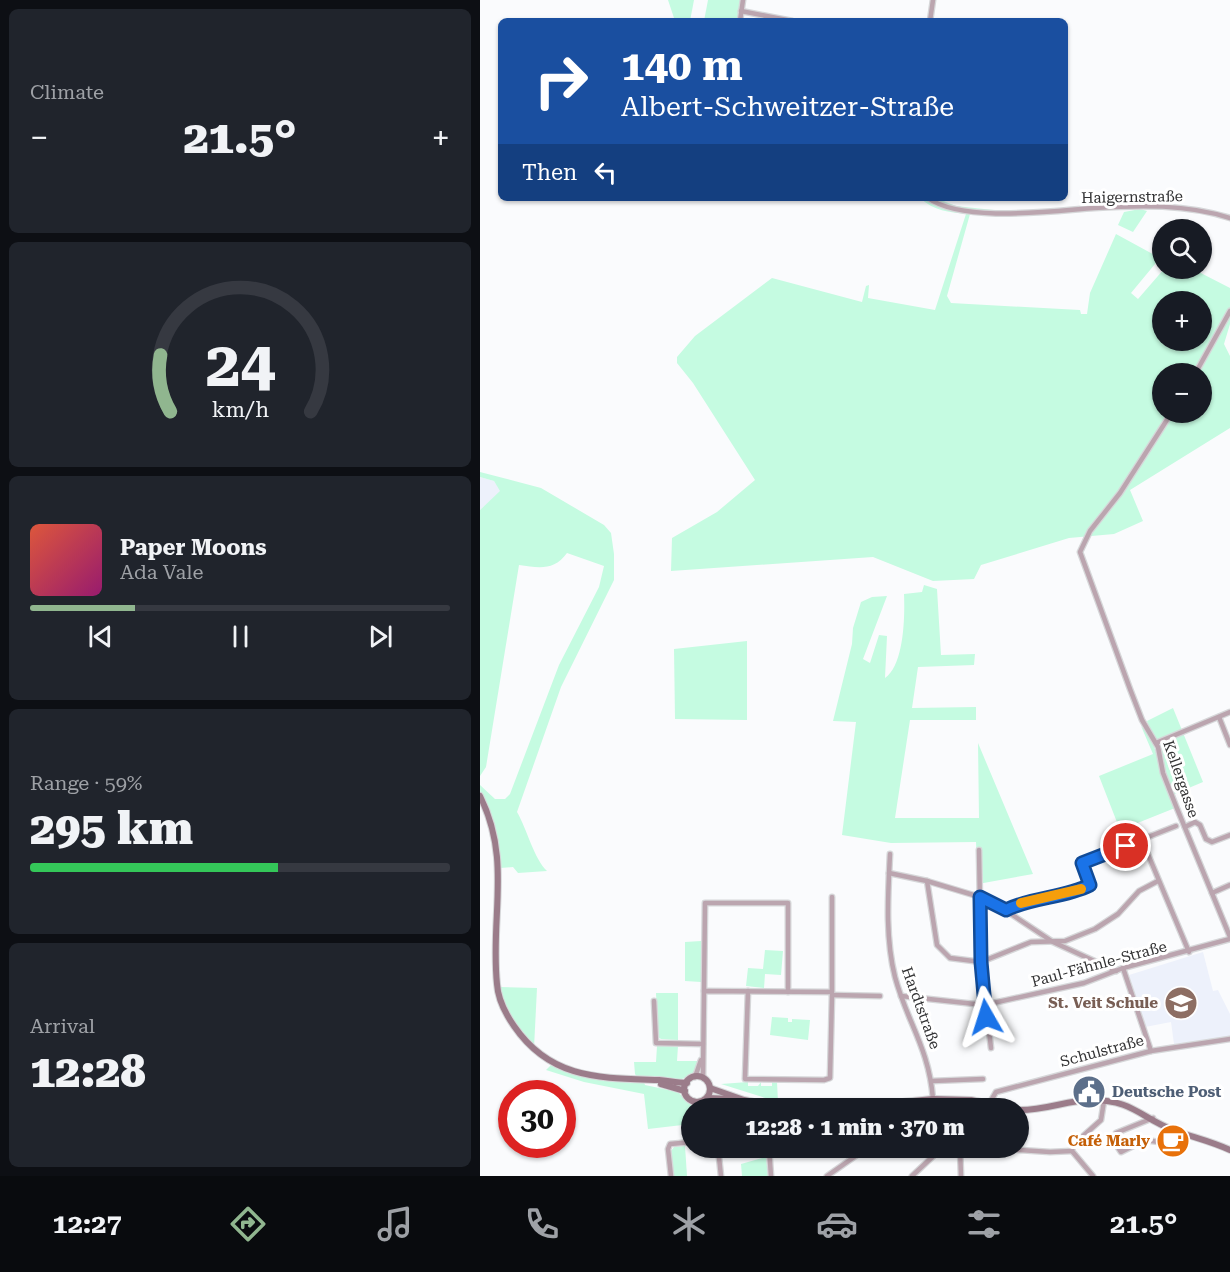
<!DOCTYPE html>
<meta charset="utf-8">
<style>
:root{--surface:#171b24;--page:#20242c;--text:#f1f3f6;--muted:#9ea1a6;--line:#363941;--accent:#90b68f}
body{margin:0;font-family:"Roboto Serif",serif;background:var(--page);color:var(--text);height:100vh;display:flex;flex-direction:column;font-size:22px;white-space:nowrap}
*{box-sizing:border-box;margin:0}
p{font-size:20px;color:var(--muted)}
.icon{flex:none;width:33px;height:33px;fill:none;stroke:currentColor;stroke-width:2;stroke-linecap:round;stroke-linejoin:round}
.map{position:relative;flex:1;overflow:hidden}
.sheet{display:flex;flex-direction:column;gap:9px;padding:9px;background:#0d0f14;width:480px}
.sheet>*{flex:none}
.guide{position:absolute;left:18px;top:18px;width:570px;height:183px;border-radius:9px;box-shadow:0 2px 4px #0004;background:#1a4fa0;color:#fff;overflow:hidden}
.buttons{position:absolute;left:672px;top:219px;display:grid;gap:12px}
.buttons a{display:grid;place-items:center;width:60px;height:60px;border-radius:50%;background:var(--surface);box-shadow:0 2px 4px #0004;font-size:30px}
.speed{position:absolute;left:18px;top:1080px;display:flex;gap:12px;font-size:30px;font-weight:700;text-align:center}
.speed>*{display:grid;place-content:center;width:78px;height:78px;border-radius:50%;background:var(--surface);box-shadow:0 2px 4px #0004;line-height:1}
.speed .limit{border:9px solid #d22;background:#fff;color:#111}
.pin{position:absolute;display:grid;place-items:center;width:51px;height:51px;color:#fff;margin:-26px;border:3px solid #fff;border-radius:50%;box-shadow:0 2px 6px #0007}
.me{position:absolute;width:66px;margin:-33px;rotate:354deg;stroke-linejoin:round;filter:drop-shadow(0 0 4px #0008)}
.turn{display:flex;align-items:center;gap:21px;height:126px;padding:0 24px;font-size:27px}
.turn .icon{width:78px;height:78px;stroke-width:2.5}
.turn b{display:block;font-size:42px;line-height:51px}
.then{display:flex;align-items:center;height:57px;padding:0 24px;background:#0003;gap:12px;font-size:22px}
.big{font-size:45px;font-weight:800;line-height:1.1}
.sheet .widget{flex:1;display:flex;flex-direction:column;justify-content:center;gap:9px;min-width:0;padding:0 21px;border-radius:9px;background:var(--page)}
.sheet .dial{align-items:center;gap:0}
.dial svg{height:156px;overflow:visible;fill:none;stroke:var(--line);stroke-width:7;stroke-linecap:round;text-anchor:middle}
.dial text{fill:var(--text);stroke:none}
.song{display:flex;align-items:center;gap:18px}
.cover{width:72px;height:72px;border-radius:9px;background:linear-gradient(135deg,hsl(10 70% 55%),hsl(320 70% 35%))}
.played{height:6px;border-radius:3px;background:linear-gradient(90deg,var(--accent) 25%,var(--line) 25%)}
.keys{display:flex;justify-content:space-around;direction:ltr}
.heat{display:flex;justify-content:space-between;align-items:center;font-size:33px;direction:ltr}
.charge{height:9px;border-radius:4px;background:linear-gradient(90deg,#34c759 59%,var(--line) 0)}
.trip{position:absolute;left:201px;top:1098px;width:348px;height:60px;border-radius:30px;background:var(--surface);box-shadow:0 2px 4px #0004;font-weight:800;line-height:60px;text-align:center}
.menu{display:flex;height:96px;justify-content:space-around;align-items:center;background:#090b0e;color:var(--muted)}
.menu .icon{width:42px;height:42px}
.menu .active{color:var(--accent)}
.menu b{font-size:27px;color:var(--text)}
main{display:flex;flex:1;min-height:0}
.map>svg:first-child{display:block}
.built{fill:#edf1fb}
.green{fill:#c5fbe1;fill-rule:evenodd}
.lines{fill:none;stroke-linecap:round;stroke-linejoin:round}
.street-casing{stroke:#d6d7d9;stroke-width:7}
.secondary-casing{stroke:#d6d7d9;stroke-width:8}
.street{stroke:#bba5af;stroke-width:4.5}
.secondary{stroke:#9b7c8a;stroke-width:6}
.route-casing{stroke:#114b97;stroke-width:15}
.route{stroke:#1a73e8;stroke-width:10}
.slow{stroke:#f59e0b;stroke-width:10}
.labels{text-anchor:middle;stroke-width:6;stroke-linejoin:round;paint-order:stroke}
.street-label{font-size:15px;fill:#333334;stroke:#fff}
.education-label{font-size:15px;font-weight:bold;fill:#785e54;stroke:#fff;text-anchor:end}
.service-label{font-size:15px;font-weight:bold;fill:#4e5e75;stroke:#fff;text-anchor:start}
.food-label{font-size:15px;font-weight:bold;fill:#c56008;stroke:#fff;text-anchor:end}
</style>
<main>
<section class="sheet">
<div class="widget"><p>Climate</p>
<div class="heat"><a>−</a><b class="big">21.5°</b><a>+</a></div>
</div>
<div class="widget dial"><svg viewBox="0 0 100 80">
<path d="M14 69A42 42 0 1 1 86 69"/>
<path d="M14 69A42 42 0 0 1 9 40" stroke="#90b68f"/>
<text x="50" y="56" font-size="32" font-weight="700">24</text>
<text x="50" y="72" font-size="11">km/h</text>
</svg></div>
<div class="widget">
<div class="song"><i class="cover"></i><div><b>Paper Moons</b><p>Ada Vale</p></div></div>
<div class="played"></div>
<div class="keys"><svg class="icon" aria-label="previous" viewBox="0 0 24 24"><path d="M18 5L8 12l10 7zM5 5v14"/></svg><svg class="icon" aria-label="pause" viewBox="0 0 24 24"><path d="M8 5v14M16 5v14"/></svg><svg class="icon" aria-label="next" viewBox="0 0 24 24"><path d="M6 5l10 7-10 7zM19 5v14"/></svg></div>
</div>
<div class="widget"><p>Range · 59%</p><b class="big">295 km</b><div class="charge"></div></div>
<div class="widget"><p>Arrival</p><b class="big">12:28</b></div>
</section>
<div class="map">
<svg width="750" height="1176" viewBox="0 0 750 1176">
<rect width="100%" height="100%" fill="#fafbfd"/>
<!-- built -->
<g class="built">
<polygon points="0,477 14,481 21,491 0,510"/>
<polygon points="723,952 733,991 738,990 750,1014 750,1036 694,1044 691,1022 665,1027 649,975"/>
</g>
<!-- green -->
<g class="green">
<polygon points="188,0 214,0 210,21 195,21"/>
<polygon points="228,0 265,0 262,21 224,21"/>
<path d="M440 198H456L476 206 532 212V215L490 214 467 296 471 303 600 310 601 314H607L610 293 636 234 680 258 651 293 658 299 684 269 700 277 704 269H713L750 288V324L744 344 750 356V428L650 490 663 521 634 534 589 538 501 565 494 579 453 581 393 557 191 571 192 538 237 512 275 480 213 383 197 363V357L215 336 292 278 382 302 386 286 389 285 388 298 455 310 486 214C469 212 454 211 440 198ZM682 302H722V340H682ZM682 374H722V412H682Z"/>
<polygon points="660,209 667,211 653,232 638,225 644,212"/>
<path d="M0 472 61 488 124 525 131 533 134 554V580L81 687 37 812C47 829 54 859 67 871L38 873 33 867 20 868 18 984C18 944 22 891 17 852 14 829 0 808 0 785L15 799H25L30 794 79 665 119 587 124 566 87 553C74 571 59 568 39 565L6 767 0 776V510L20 491 14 481 0 477Z"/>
<path d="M444 585 457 589 461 655 495 654 494 665 438 667 432 708 496 707V720H430L415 818H499L498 743 553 874 498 884 496 842 411 843 362 835 376 722 353 721 372 644 373 628 381 602 392 597 407 596 383 659 390 663 399 635 407 636 405 678C424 665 425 617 424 594L442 592Z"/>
<polygon points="267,641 267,720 195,719 194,649"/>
<polygon points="693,708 723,782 692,795 667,721"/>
<polygon points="661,726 670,735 695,808 640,830 619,776 673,754"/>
<polygon points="221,941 221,982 205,981 205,942"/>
<polygon points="285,950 303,951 301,975 285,974 284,988 266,986 268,968 283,969"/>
<polygon points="19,987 57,988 54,1048 25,1009"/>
<polygon points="176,993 198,993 198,1040 181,1039 178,1037"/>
<polygon points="292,1017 308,1018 308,1022 312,1022 312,1019 330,1020 328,1040 290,1035"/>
<polygon points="177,1046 198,1046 197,1061 218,1061 214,1074 197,1081 157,1077 155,1074 154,1062 176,1062"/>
<path d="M71 1065C102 1077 131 1080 164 1082L165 1085 198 1092 213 1107 211 1124 168 1129 164 1094 104 1082 66 1070Z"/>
<polygon points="268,1082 268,1086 278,1086 281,1082 281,1086 292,1086 292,1082 297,1082 298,1102 241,1084"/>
<polygon points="205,1146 207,1176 193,1176 191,1151 194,1147"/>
<polygon points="286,1157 288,1176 262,1176 261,1164"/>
</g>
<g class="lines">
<!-- street casing -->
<g class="street-casing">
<g id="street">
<polyline points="261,11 312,21"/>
<polyline points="260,21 263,0"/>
<polyline points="450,21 453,0"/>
<path d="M448 198C483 223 572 211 614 208 660 205 706 204 750 218"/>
<polyline points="715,374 750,311"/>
<polyline points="692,412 640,493 610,531 600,552 650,689 662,720 678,747 683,773 696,806 750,937"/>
<polyline points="739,717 750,745"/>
<polyline points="676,743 750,712"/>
<polyline points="705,827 715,822 720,825 726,839 732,842 750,835"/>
<polyline points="662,840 709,952"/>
<polyline points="499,850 501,962 511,1048"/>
<path d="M410 854C408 895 405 937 415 977 427 1022 449 1048 453 1099"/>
<polyline points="409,873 447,881 510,900 573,942 636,971"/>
<polyline points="447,881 457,945 470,958 501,962 551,942 585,941 615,929 638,914 659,891 678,881"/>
<polyline points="732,893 750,885"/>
<path d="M526 911C552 897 583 898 610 885L602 863 696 826"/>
<polyline points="643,968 671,1051"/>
<polyline points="224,991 225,903 308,903 308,992"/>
<polyline points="268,991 265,1079 344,1080 350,1078 352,996"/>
<polyline points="352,995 400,996"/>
<polyline points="421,996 504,1005 604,983 643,968 750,939"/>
<polyline points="174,1001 176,1043 223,1044"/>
<polyline points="215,1077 221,1060"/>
<polyline points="223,1078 224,991 352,992 352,897"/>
<polyline points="452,1081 503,1079"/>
<polyline points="214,1101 216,1108"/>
<polyline points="509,1104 516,1092 671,1051 750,1039"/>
<polyline points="220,1108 222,1101"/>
<polyline points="673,1118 636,1133 633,1140 641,1152 665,1140 679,1142"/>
<polyline points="238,1148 241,1176"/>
<polyline points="289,1148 291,1176"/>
<polyline points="480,1148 481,1176"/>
<polyline points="511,1148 570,1152 592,1151"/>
<polyline points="191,1176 188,1149 190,1144 212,1142"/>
<polyline points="347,1176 387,1148"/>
<polyline points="432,1176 462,1148"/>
<polyline points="613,1176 592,1151 593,1145 621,1120 624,1101"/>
</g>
</g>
<!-- secondary casing -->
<g class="secondary-casing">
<g id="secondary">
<path d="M0 796C32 860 10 917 17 984 18 1000 25 1013 34 1026 71 1080 121 1078 179 1080 189 1081 198 1083 207 1083"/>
<circle cx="217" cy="1089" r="13"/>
<polyline points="181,1084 205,1091"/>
<polyline points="230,1088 264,1100 303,1108"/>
<polyline points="227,1098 252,1099"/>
<polyline points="362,1108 453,1099 491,1100 529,1108"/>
<path d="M538 1110C564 1111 587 1100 612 1100 652 1100 660 1117 693 1130 712 1137 731 1141 750 1150"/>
</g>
</g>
<!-- street -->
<use href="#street" class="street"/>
<!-- secondary -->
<use href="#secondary" class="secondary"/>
</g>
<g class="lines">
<!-- route casing -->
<g class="route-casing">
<path id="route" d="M506 1017 501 962 500 897 526 910C552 897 584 898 610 885L602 863 646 846"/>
</g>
<!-- route -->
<use href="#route" class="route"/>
<!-- slow -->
<polyline class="slow" points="541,903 601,889"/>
</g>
<!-- icons -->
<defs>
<g id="school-disc" transform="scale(1.725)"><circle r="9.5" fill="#8d6e63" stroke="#fff"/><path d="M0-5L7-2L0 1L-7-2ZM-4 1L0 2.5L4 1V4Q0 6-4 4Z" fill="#fff"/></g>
<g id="civic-disc" transform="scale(1.725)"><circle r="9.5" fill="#5c6f8a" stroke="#fff"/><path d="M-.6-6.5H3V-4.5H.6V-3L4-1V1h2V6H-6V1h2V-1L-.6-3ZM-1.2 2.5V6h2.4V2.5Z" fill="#fff"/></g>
<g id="cafe-disc" transform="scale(1.725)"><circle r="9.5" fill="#e8710a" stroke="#fff"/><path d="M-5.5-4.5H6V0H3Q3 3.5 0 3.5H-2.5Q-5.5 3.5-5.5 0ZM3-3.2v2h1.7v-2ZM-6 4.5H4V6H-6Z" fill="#fff"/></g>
</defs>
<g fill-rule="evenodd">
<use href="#school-disc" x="701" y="1003"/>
<use href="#civic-disc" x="609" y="1092"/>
<use href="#cafe-disc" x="693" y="1141"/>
</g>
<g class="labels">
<!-- street labels -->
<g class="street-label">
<text transform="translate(652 197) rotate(-1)" y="5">Haigernstraße</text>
<text transform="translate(701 779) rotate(71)" y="5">Kellergasse</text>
<text transform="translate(619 964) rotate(-15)" y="5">Paul-Fähnle-Straße</text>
<text transform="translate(441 1008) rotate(70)" y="5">Hardtstraße</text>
<text transform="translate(622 1051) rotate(-15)" y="5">Schulstraße</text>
</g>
<!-- education labels -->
<g class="education-label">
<text x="678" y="1008">St. Veit Schule</text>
</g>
<!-- service labels -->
<g class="service-label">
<text x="632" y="1097">Deutsche Post</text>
</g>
<!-- food labels -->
<g class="food-label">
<text x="670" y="1146">Café Marly</text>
</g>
</g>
</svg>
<div class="buttons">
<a><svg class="icon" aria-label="search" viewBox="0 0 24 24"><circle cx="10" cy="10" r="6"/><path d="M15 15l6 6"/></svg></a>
<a>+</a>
<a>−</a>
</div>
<div class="speed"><div class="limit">30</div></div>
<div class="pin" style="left:646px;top:846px;background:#d93025"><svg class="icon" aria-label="arrive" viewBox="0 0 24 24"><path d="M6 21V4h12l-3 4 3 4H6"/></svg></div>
<svg class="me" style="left:506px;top:1017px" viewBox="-20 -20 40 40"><path d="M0-17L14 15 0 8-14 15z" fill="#1a73e8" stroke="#fff" stroke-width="4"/></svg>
<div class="trip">12:28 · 1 min · 370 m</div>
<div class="guide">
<div class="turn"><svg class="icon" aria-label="right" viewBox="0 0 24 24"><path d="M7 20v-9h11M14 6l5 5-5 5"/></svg><div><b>140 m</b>Albert-Schweitzer-Straße</div></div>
<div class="then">Then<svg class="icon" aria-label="left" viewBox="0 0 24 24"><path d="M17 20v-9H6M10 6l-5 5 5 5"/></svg></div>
</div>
</div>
</main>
<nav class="menu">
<b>12:27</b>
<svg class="icon active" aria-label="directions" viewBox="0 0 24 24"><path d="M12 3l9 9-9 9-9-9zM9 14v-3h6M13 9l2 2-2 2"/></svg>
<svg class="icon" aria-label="music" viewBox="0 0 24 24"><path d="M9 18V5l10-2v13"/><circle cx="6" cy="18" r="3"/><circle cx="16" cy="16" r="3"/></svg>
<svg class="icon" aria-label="phone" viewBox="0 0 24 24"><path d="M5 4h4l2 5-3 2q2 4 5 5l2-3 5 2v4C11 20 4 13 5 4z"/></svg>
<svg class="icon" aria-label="climate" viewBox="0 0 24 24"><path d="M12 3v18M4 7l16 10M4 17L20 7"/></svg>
<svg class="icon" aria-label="car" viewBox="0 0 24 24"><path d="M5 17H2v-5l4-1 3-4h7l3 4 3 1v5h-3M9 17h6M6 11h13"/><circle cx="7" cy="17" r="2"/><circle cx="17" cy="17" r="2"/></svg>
<svg class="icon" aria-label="filters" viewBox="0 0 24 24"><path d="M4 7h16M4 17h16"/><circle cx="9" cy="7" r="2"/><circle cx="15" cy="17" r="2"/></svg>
<b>21.5°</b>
</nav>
